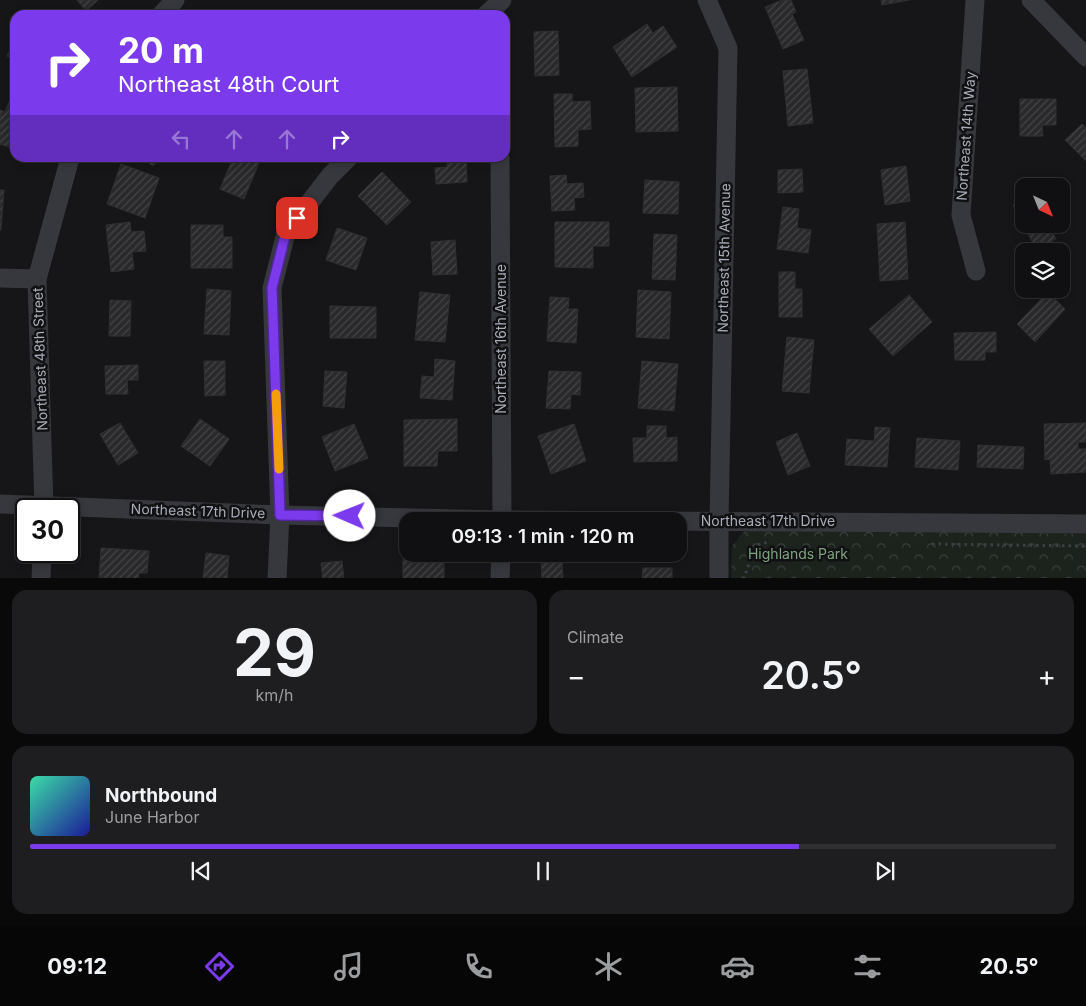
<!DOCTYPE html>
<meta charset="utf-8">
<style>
:root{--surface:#101012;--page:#1e1e20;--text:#f1f3f6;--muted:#9c9d9f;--line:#303032;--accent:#7c3aed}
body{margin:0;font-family:Inter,sans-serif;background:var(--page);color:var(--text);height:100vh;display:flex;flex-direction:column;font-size:19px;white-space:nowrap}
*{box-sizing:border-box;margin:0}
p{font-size:16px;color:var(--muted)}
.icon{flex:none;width:28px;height:28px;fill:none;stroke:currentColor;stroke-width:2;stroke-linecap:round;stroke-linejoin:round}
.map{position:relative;height:578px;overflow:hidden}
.details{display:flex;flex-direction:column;gap:12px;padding:12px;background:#09090a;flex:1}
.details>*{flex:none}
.banner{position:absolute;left:10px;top:10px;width:500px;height:152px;border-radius:15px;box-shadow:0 2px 8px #0003,0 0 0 1px var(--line);background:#7c3aed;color:#fff;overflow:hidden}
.needle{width:32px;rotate:137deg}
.fabs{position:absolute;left:1015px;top:178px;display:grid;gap:10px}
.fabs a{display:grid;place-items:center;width:55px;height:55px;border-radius:10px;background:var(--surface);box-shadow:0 2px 8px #0003,0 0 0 1px var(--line);font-size:25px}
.speed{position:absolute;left:15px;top:498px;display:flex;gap:10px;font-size:25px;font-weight:700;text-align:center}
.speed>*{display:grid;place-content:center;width:65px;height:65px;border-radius:50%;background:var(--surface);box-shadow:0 2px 8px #0003,0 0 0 1px var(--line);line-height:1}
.speed .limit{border:2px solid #111;border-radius:8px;background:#fff;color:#111}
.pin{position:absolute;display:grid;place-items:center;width:42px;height:42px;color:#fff;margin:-21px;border-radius:10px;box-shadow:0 2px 8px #0006}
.me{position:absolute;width:55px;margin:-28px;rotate:271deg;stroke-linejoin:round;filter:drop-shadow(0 0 4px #0008)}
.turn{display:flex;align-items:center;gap:18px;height:105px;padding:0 25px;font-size:22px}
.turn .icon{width:65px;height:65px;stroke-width:2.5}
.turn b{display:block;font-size:35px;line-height:42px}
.lanes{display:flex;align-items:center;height:48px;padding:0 25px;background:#0003;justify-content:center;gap:25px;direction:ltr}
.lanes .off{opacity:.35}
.big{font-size:38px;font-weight:600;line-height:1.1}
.details .card{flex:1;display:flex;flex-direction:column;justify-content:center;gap:8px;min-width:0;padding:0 18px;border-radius:15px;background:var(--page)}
.details .dial{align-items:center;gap:0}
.dial b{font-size:65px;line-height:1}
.song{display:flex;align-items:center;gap:15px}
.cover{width:60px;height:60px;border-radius:8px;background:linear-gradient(135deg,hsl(160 70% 55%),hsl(240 70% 35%))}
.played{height:5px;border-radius:2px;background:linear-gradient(90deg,var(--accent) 75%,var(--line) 75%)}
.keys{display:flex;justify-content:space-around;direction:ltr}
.heat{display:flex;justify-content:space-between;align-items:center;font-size:28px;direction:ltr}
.details .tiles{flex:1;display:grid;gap:12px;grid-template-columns:1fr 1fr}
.card:last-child{grid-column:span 2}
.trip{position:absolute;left:399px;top:512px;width:288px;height:50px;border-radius:15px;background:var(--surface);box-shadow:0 2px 8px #0003,0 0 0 1px var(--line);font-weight:600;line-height:50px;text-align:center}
.menu{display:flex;height:80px;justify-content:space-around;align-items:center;background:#060607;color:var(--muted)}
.menu .icon{width:35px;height:35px}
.menu .on{color:var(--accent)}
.menu b{font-size:22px;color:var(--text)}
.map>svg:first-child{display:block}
.park{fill:url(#park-crowns)}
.building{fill:url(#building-hatch);stroke:#303034}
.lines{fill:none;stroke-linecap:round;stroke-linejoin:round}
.path{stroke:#3d3f44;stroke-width:3;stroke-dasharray:2.5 4;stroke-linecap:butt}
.minor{stroke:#37383d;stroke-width:19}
.route-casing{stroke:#51269a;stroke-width:12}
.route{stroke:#7c3aed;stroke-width:9}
.slow{stroke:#f59e0b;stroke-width:9}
.labels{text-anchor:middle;stroke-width:5;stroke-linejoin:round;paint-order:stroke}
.street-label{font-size:14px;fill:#a8adb8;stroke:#111113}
.park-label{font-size:14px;fill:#7fa381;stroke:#111113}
</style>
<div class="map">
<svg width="1086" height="579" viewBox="0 0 1086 579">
<defs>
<pattern id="park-crowns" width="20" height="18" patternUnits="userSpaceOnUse" patternTransform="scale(1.25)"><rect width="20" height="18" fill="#1c231d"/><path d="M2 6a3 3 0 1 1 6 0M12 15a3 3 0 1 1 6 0" fill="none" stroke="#3a403c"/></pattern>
<pattern id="building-hatch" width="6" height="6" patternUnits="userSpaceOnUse" patternTransform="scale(1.25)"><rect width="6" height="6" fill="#29292c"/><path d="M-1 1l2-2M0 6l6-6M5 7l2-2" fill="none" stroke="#454548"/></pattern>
</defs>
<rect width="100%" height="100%" fill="#161618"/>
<!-- park -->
<polygon class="park" points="747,528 1086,534 1086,578 731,579 732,546"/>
<!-- building -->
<g class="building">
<polygon points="77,0 98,0 86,11"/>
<polygon points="782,0 791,0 796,12 792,14 804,40 783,49 765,7"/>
<polygon points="881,0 909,0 882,5"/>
<polygon points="647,24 653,33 663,26 677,47 632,77 613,47"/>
<polygon points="558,31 559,75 535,76 534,32"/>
<polygon points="15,39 15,59 7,56"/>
<polygon points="807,69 813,123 788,126 783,71"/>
<polygon points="677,87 678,131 636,132 635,88"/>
<polygon points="554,94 572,94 572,102 590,101 591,129 578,130 578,146 555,147"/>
<polygon points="12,95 15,96 14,149 0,144 0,110 5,112"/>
<polygon points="1020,99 1056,99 1056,125 1042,125 1043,136 1020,136"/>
<polygon points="1082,124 1086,128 1086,161 1065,140"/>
<polygon points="142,158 160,158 153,166"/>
<polygon points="233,158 261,158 244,199 220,189"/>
<polygon points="447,158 466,158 467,182 436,184 435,168 447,167"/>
<polygon points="121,164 159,178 145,218 107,204"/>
<polygon points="906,166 910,201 885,205 881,170"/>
<polygon points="802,169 803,192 778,193 778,170"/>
<polygon points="382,172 411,202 387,225 358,196"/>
<polygon points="566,175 567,184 583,183 584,197 574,198 575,210 552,211 550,176"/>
<polygon points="645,180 679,182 678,214 643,213"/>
<polygon points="0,190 4,190 1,230 0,230"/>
<polygon points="1024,199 1024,224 1053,224 1049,226 1056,239 1036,249 1013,205"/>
<polygon points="783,207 799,209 797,228 811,230 808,253 777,249"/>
<polygon points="130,222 131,232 144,231 146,251 132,252 134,269 111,272 106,225"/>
<polygon points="555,222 609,222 609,246 593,246 593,268 555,267"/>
<polygon points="905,222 908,279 880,281 877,224"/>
<polygon points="191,225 223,225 223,237 232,237 232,268 191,268"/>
<polygon points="337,228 367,238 356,270 326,260"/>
<polygon points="654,234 677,235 675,280 652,279"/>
<polygon points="455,240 457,274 433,275 431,242"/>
<polygon points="779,272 795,272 795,289 802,289 802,317 779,317"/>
<polygon points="207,289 231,291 229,335 204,334"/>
<polygon points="638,290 671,292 669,339 636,337"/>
<polygon points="420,292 450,295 445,342 415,340"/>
<polygon points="1048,292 1065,309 1035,342 1017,324"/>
<polygon points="909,295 932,322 893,356 869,329"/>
<polygon points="550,297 569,298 568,309 578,309 576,343 547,341"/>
<polygon points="110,300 131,301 130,336 109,336"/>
<polygon points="330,306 376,307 376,338 330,338"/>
<polygon points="996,332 996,352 985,352 985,360 955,360 954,333"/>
<polygon points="787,337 814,340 809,393 782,391"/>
<polygon points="435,359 455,361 452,400 420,398 422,376 434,377"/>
<polygon points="204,361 225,361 225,395 205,396"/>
<polygon points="642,361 678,364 674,411 638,408"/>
<polygon points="138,365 138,380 127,380 128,394 106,394 105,366"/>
<polygon points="325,371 347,372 344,408 323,406"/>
<polygon points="549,371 581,372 580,395 571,394 570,409 546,408"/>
<polygon points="200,419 229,439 210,466 181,446"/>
<polygon points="457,419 457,451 438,451 437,466 404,466 404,420"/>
<polygon points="120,423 138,453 118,465 100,434"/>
<polygon points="1086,423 1086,442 1078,442 1078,449 1086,449 1086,472 1051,474 1050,459 1045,460 1044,424"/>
<polygon points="354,424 368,458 335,471 322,437"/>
<polygon points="574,424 586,461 551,474 538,436"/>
<polygon points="647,426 666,426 666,438 677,437 677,461 634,462 633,438 647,438"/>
<polygon points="875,427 890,428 887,467 845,465 847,439 874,441"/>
<polygon points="797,433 810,466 788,475 776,442"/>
<polygon points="917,438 960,441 958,470 915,467"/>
<polygon points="978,445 1024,447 1023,469 977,467"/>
<polygon points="101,548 149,551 147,573 139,573 138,579 99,579"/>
<polygon points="206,553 229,556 227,579 203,579"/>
<rect x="403" y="556" width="41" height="23"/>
<polygon points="562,560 563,579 542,579 541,561"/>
<polygon points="342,561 344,579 323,579 321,563"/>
<polygon points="643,568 672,568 672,579 642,579"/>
</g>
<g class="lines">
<!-- path -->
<g class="path">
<polyline points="932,544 1086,546"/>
<polyline points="743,579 747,570 754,546 768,542"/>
</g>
<!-- minor -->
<g class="minor">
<polyline points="707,0 728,48 719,521 719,579"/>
<polyline points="975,0 961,215 976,271"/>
<polyline points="1031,0 1086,57"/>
<polyline points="161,15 175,0"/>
<polyline points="486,15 502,0"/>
<polyline points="500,158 502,521"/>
<polyline points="0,278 37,279"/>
<polyline points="0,504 280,515 502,520 1086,524"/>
<polyline points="44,509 37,279 70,158"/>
<polyline points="41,579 42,551"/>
<polyline points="277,579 280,515 272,288 286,233 330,176 348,158"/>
<polyline points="500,579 501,554"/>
</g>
</g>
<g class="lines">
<!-- route casing -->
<g class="route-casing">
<polyline id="route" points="297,218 286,232 272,288 280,515 350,516"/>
</g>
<!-- route -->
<use href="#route" class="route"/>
<!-- slow -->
<polyline class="slow" points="276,394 279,469"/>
</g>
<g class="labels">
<!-- street labels -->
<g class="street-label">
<text transform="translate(966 136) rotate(-86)" y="5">Northeast 14th Way</text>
<text transform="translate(724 258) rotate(-89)" y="5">Northeast 15th Avenue</text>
<text transform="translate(501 339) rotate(-90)" y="5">Northeast 16th Avenue</text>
<text transform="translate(40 359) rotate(-92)" y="5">Northeast 48th Street</text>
<text transform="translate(198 511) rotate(2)" y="5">Northeast 17th Drive</text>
<text x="768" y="526">Northeast 17th Drive</text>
</g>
<!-- park labels -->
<g class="park-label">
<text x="798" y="559">Highlands Park</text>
</g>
</g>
</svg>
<div class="fabs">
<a><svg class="needle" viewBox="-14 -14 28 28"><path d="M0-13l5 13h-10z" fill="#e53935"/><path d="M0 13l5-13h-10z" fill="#9c9d9f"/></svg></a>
<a><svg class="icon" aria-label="layers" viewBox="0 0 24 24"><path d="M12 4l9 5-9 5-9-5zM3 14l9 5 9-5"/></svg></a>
</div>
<div class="speed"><div class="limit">30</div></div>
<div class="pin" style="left:297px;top:218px;background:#d93025"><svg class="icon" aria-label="arrive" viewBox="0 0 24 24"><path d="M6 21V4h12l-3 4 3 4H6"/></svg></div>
<svg class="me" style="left:350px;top:516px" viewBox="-20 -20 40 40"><circle r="19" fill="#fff"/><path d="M0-13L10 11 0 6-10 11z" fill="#7c3aed"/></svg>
<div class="trip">09:13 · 1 min · 120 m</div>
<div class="banner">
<div class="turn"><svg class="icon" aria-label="right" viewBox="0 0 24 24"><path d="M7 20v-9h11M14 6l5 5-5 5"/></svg><div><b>20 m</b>Northeast 48th Court</div></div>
<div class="lanes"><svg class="icon off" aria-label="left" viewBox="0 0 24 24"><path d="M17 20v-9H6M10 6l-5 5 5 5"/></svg><svg class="icon off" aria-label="ahead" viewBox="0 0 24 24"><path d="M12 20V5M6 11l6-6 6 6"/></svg><svg class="icon off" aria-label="ahead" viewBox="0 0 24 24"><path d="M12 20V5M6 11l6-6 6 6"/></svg><svg class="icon" aria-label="right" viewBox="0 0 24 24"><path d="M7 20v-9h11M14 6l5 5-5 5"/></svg></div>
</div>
</div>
<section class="details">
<div class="tiles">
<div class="card dial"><b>29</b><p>km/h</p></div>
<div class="card"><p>Climate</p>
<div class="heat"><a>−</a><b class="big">20.5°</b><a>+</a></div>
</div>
<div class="card">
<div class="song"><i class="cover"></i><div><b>Northbound</b><p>June Harbor</p></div></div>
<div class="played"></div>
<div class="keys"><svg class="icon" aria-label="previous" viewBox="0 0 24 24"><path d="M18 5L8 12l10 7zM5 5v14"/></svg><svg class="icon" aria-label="pause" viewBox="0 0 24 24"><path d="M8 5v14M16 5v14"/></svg><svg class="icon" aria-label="next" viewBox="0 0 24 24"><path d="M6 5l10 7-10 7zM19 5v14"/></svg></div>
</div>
</div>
</section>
<nav class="menu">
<b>09:12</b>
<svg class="icon on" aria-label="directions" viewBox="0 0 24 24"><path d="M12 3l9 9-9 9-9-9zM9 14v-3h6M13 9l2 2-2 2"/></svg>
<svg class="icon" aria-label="music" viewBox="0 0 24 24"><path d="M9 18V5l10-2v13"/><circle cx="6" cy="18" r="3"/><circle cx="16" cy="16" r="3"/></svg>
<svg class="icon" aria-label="phone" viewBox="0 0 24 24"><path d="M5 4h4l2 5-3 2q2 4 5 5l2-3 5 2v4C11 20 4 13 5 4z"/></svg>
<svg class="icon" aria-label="climate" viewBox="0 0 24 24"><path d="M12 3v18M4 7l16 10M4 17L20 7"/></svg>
<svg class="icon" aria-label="car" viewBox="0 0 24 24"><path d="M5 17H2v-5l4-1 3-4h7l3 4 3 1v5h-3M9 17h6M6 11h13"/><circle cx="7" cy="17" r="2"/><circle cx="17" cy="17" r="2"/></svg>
<svg class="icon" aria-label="filters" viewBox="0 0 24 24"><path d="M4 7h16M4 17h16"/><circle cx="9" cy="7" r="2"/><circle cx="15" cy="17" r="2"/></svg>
<b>20.5°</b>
</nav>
